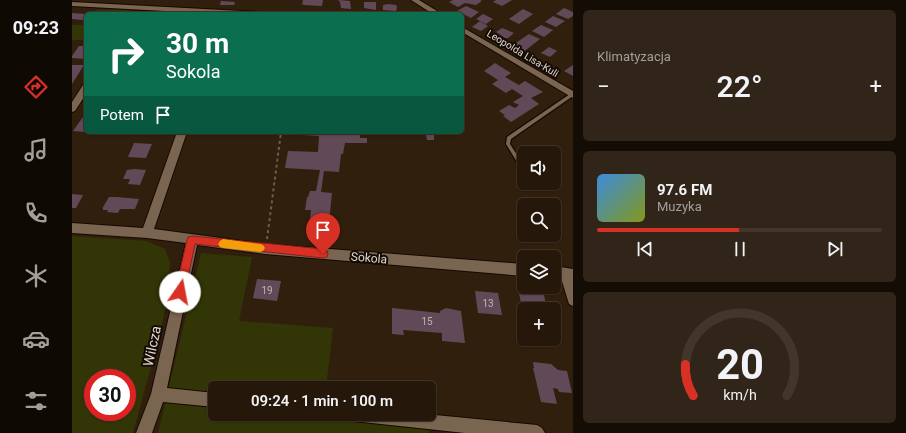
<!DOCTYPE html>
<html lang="pl">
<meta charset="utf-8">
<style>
:root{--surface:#25170a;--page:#312418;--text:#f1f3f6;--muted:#a39f9c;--line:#42362b;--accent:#d93025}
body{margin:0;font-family:Roboto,sans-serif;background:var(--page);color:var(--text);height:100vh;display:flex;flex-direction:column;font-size:15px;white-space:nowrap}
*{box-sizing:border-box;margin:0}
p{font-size:13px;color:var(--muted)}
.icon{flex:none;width:22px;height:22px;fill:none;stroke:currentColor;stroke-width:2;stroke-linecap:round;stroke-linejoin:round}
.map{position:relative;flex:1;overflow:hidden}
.side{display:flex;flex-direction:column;gap:10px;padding:10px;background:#140d06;width:333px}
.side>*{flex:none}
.banner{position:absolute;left:12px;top:12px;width:380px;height:122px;border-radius:6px;box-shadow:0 1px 3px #0004,0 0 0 1px var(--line);background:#0b6e4f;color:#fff;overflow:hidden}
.fabs{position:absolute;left:445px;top:146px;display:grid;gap:8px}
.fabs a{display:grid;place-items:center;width:44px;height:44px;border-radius:6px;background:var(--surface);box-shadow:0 1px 3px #0004,0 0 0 1px var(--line);font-size:20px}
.speed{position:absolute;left:12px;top:369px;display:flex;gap:8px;font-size:20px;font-weight:700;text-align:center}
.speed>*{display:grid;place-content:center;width:52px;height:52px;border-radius:50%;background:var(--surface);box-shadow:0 1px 3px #0004,0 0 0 1px var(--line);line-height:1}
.speed .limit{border:6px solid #d22;background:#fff;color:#111}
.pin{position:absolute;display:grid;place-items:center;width:34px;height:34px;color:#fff;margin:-41px -17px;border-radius:50% 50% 50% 0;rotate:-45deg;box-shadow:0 0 4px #0007}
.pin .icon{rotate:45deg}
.me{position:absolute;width:44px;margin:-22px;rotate:12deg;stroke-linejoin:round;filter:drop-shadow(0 0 3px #0008)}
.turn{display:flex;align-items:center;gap:14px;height:84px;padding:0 16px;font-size:18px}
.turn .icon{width:52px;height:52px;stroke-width:2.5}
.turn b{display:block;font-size:28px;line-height:34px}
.then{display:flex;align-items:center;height:38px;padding:0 16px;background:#0003;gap:8px;font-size:15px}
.big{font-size:30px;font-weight:600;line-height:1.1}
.side .tile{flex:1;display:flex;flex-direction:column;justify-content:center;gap:6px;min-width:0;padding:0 14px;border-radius:6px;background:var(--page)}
.side .dial{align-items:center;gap:0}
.dial svg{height:104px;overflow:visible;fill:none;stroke:var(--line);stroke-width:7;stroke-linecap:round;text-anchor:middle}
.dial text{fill:var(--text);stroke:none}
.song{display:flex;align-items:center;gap:12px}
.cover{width:48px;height:48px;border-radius:6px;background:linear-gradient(135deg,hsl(210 70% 55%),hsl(70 70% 35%))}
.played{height:4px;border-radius:2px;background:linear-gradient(90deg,var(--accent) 50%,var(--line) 50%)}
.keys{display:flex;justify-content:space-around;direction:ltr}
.heat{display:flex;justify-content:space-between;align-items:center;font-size:22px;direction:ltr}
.trip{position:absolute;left:136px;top:381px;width:228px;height:40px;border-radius:6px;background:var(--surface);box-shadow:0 1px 3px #0004,0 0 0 1px var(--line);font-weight:600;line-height:40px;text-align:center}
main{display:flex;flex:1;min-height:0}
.dock{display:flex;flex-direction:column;width:72px;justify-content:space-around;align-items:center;background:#0f0904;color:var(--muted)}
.dock .icon{width:28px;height:28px}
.dock .current{color:var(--accent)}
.dock b{font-size:18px;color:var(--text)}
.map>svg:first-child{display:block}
.green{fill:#323606;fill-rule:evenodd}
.building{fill:#624958}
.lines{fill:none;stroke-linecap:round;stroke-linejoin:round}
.lane-casing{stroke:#180800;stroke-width:2.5}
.street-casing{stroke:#180800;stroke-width:2}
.path{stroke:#6d5d4d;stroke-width:2;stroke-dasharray:3 3;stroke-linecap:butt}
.lane{fill:#7a6551;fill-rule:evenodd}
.street{fill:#7a6551;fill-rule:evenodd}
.route{fill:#d93025;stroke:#8d1f18}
.slow{fill:#f59e0b}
.labels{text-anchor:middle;stroke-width:4;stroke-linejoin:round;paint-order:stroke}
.far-street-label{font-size:10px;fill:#e2d6cb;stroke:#130b05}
.number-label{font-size:10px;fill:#c2b3ae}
.street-label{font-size:12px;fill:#e2d6cb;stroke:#130b05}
.near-street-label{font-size:14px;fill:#e2d6cb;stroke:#130b05}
</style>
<main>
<nav class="dock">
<b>09:23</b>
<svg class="icon current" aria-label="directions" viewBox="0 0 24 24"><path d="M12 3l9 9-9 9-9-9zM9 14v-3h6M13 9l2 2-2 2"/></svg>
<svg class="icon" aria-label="music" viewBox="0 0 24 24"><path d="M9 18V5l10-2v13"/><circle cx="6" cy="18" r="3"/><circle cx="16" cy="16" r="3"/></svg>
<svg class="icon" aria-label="phone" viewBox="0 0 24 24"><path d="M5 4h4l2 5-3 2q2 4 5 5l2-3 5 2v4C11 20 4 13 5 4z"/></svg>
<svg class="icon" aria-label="climate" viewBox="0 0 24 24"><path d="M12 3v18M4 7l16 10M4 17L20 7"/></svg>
<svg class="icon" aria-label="car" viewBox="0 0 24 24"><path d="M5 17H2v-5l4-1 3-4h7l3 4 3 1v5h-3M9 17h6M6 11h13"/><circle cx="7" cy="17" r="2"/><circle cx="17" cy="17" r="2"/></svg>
<svg class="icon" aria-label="filters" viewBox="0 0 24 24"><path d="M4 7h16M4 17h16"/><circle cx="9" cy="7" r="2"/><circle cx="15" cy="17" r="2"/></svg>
</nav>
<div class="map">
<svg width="501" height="433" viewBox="0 0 501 433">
<rect width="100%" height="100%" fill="#311f0d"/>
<!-- green -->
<g class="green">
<polygon points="58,9 55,14 20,14 24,10"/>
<polygon points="14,22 14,40 0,40 0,25 12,25"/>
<path d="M0 236 75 241 93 249 98 263 97 289 88 334 61 433H0ZM21 378H55V412H21Z"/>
<polygon points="129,253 180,257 167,321 261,328 254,388 143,388 143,414 357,414 357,433 86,433"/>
</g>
<!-- building -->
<g class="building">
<polygon points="231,0 251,0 250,6 232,5 230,4"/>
<polygon points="266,0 278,1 279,9 269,8 268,2"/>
<polygon points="381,0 408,0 410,1 404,5 393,3 386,7 377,2"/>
<polygon points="424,0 440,0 430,6 421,2"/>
<polygon points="149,1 163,2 162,5 148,5"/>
<polygon points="292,2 304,2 304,10 292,8"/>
<polygon points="316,4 324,5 325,7 324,11 311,10 311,5"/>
<polygon points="394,6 407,12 399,18 385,11"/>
<polygon points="492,8 501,12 501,16 496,19 484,14"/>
<polygon points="451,9 461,14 447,24 437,19"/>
<polygon points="0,13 14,14 14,16 11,20 0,19"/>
<polygon points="411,14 421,19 414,24 404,19"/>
<polygon points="481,16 493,21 484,27 473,22"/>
<polygon points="408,21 416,26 409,31 400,27"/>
<polygon points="469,25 481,30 472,37 460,31"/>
<polygon points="430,28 442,33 436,38 433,38 424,32"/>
<polygon points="457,34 468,39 450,53 438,47"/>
<polygon points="7,46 14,46 14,59 0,58 0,56"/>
<polygon points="477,47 485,51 478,57 469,53"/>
<polygon points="423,63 439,73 433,77 447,85 453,81 471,92 459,98 467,104 439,122 431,116 433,115 427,111 437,105 443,108 447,105 441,102 451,96 440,89 434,93 420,84 426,80 412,71"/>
<polygon points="0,65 12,65 0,84"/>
<polygon points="501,65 501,76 492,71"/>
<polygon points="11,117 14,117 14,132 1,131"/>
<polygon points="232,132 288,132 288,138 295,138 295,143 273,143 271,154 269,154 267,172 252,171 249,192 260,193 257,222 238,220 239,210 233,210 235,197 236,197 238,191 244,191 248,170 213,168 216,151 246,152 247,136 231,135"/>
<polygon points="325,132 355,132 356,134 362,135 362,140 355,140 354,135"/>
<polygon points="62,143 80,144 74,158 56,157"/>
<polygon points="62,169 74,170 68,185 56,184 58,179 51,179 55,170"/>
<polygon points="0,194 11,195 4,208 0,208"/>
<polygon points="37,197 45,197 67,199 63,209 48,209 46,213 35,212 36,210 31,210 31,207"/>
<polygon points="185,279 209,281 205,301 181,298"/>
<polygon points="403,291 426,293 430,315 406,313"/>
<polygon points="447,293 472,295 474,305 471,305 472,309 452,309 451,313"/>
<polygon points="320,308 368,313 368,311 374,308 389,311 393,343 370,341 370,333 331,330 332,335 320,334"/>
<polygon points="461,362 479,364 486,370 495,371 500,393 487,392 486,389 481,388 485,404 469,402 461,368 462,368"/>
</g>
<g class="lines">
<!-- lane casing -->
<g class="lane-casing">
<polygon id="lane" points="498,94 501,94 501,96 439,139 438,144 449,161 449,162 445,162 434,144 435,137"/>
</g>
<!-- street casing -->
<g class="street-casing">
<g id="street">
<polygon points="339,0 347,0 370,14 361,14"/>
<polygon points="0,2 189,12 193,14 149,14 0,6"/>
<polygon points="390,27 501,91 501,98 390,32"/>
<polygon points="14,84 14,94 3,111 0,112 0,102 11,85"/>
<polygon points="105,132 115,132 82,229 193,244 452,264 452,276 193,254 125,245 95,388 143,393 143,407 91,402 80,433 64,433 79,394 114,243 75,238 0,233 0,223 71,228"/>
<polygon points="482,266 501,269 501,306 497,304 489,278 482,278"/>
<polygon points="274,414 353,414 465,425 470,428 473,433 393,433 281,421 276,419"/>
</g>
</g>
<!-- path -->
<polyline class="path" points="195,239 209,132"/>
<!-- lane -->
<use href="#lane" class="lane"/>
<!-- street -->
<use href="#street" class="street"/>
</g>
<!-- route -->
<polygon class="route" points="120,236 251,249 255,251 256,254 255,257 251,258 123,244 113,292 112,295 108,296 105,295 103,292 115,240 116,237"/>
<!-- slow -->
<polygon class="slow" points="151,239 188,244 191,245 193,248 191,251 188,252 151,248 148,247 146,244 148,241"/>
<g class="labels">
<!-- far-street labels -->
<g class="far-street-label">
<text transform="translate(451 53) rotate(31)" y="4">Leopolda Lisa-Kuli</text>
</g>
<!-- number labels -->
<g class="number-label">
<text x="195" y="294">19</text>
<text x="416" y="307">13</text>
<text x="355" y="325">15</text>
</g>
<!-- street labels -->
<g class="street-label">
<text transform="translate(297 258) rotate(5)" y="4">Sokola</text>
</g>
<!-- near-street labels -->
<g class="near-street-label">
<text transform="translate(80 346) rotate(-78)" y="5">Wilcza</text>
</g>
</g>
</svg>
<div class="fabs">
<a><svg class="icon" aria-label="sound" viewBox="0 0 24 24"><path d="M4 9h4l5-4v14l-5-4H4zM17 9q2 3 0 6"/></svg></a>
<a><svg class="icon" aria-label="search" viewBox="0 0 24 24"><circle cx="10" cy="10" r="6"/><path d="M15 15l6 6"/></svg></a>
<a><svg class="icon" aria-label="layers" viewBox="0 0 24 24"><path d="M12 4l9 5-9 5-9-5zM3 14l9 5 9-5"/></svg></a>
<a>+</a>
</div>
<div class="speed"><div class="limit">30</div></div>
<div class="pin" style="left:251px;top:254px;background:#d93025"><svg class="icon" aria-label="arrive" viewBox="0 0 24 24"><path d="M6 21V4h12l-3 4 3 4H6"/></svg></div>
<svg class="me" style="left:108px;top:292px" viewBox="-20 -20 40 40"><circle r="19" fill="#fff"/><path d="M0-13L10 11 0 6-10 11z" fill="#d93025"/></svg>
<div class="trip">09:24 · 1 min · 100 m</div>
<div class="banner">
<div class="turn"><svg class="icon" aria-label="right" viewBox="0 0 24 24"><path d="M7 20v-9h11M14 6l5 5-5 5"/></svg><div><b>30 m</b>Sokola</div></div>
<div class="then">Potem<svg class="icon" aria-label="arrive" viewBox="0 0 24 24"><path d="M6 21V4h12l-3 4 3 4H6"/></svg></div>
</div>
</div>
<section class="side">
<div class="tile"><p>Klimatyzacja</p>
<div class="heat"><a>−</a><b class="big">22°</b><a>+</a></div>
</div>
<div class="tile">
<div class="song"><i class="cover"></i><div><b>97.6 FM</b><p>Muzyka</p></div></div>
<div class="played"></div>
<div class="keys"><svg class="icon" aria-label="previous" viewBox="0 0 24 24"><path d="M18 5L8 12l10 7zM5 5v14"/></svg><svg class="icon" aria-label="pause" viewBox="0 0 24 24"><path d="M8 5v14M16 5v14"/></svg><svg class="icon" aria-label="next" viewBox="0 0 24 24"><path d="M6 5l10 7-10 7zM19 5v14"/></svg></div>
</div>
<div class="tile dial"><svg viewBox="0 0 100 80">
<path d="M14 69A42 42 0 1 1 86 69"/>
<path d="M14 69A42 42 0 0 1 8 45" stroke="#d93025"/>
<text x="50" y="56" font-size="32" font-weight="700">20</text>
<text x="50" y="72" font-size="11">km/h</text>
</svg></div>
</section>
</main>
